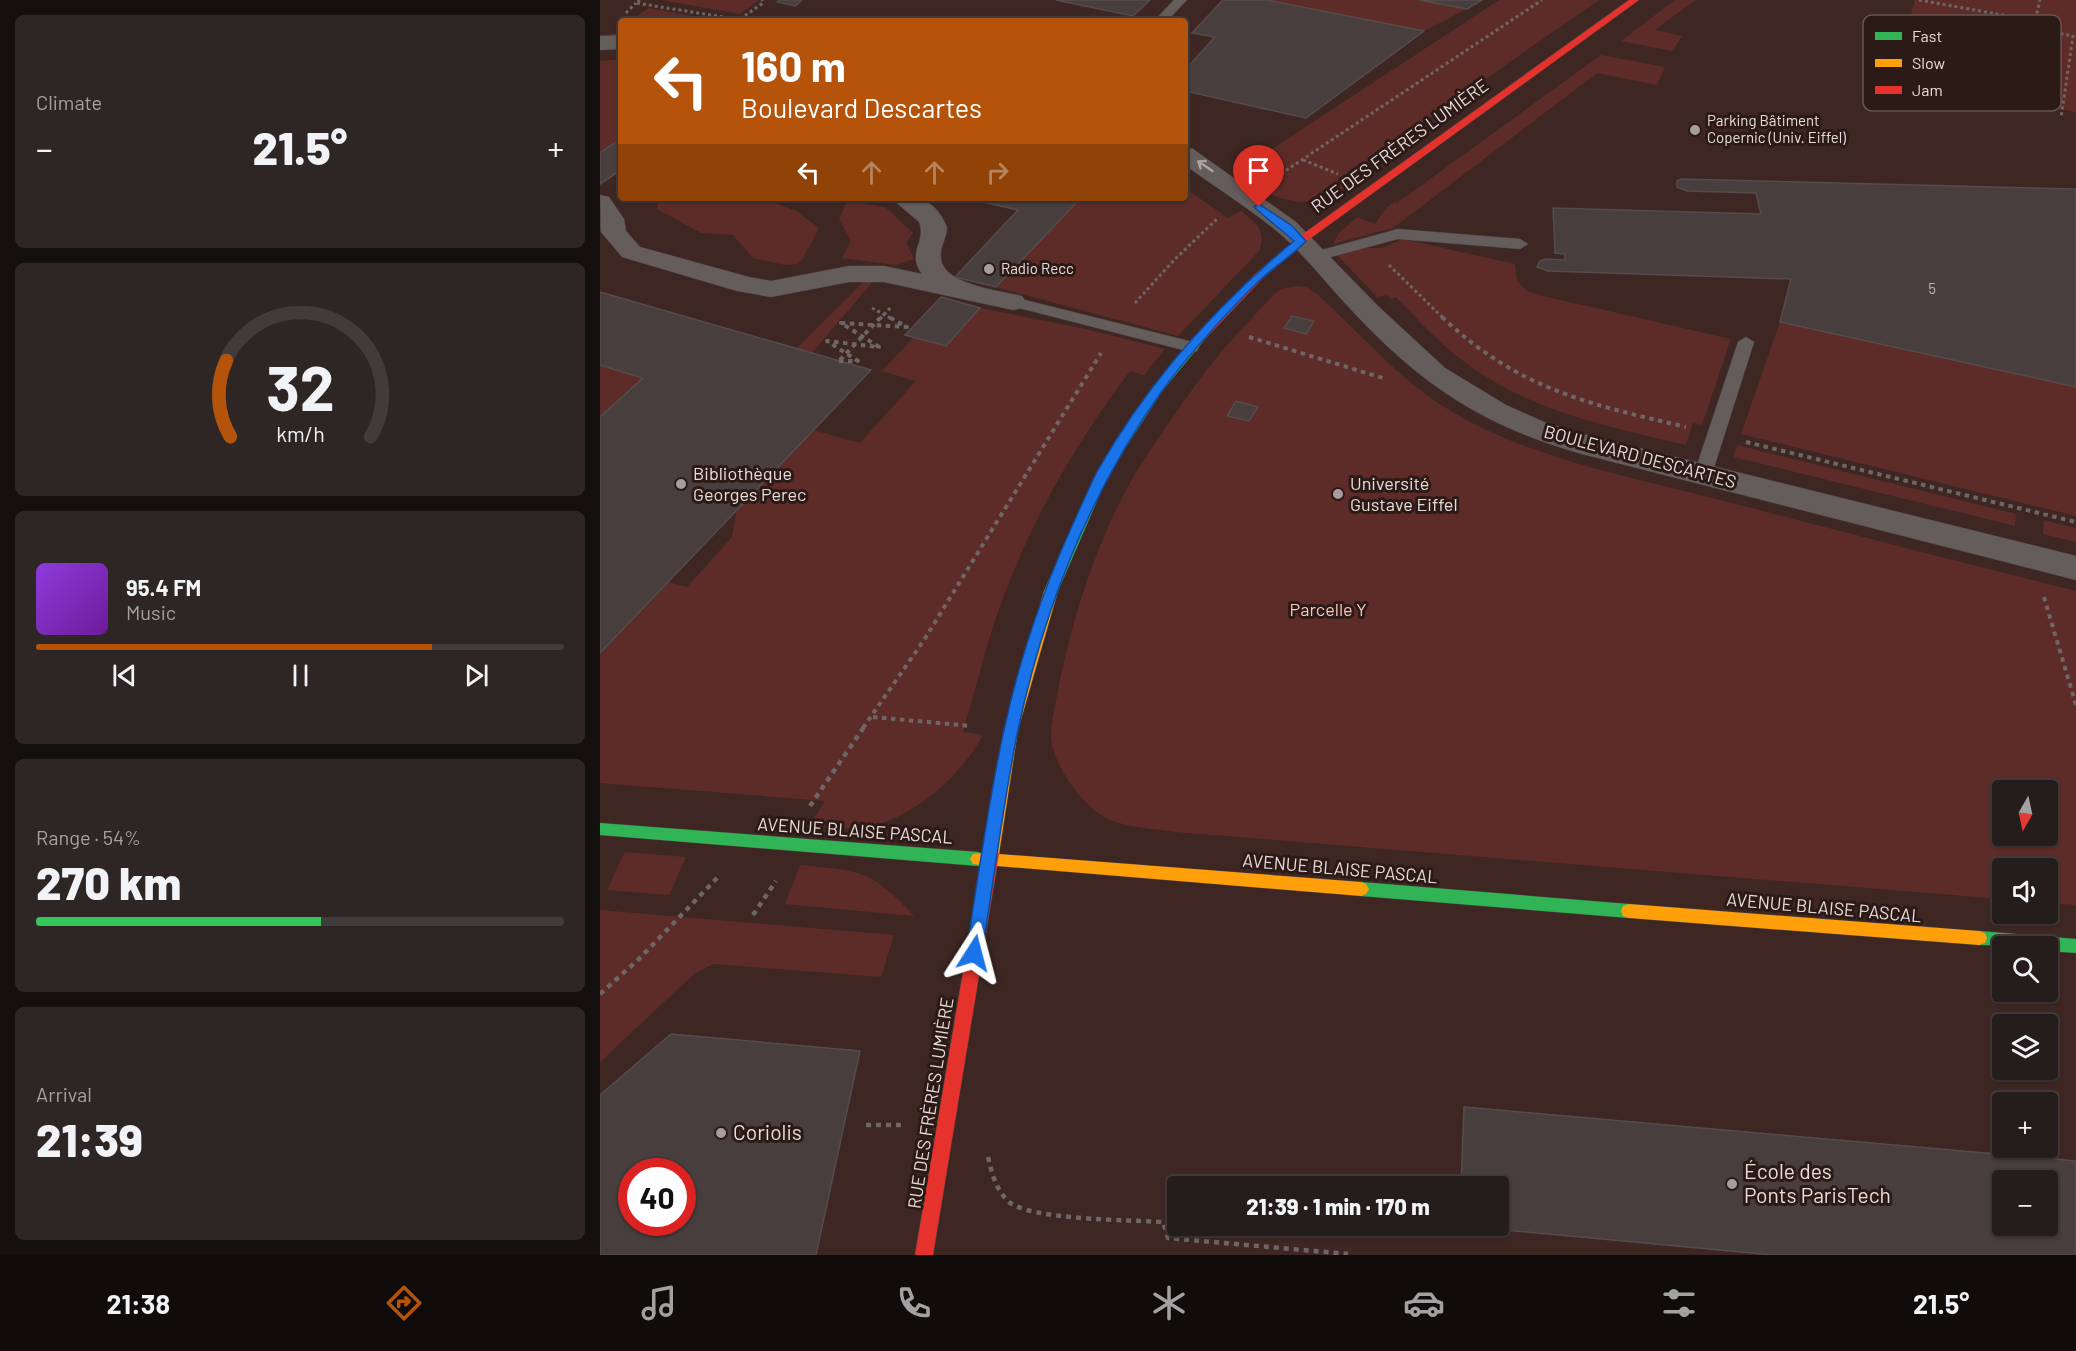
<!DOCTYPE html>
<meta charset="utf-8">
<style>
:root{--surface:#251d1c;--page:#2d2625;--text:#f1f3f6;--muted:#a3a2a3;--line:#423b3b;--accent:#b45309}
body{margin:0;font-family:Barlow,sans-serif;background:var(--page);color:var(--text);height:100vh;display:flex;flex-direction:column;font-size:22px;white-space:nowrap}
*{box-sizing:border-box;margin:0}
p{font-size:20px;color:var(--muted)}
.icon{flex:none;width:33px;height:33px;fill:none;stroke:currentColor;stroke-width:2;stroke-linecap:round;stroke-linejoin:round}
.map{position:relative;flex:1;overflow:hidden}
.sheet{display:flex;flex-direction:column;gap:15px;padding:15px;background:#14100f;width:600px}
.sheet>*{flex:none}
.banner{position:absolute;left:18px;top:18px;width:570px;height:183px;border-radius:6px;box-shadow:0 2px 4px #0004,0 0 0 2px var(--line);background:#b45309;color:#fff;overflow:hidden}
.needle{width:39px;rotate:189deg}
.tools{position:absolute;left:1392px;top:780px;display:grid;gap:12px}
.tools a{display:grid;place-items:center;width:66px;height:66px;border-radius:6px;background:var(--surface);box-shadow:0 2px 4px #0004,0 0 0 2px var(--line);font-size:30px}
.speed{position:absolute;left:18px;top:1158px;display:flex;gap:12px;font-size:30px;font-weight:700;text-align:center}
.speed>*{display:grid;place-content:center;width:78px;height:78px;border-radius:50%;background:var(--surface);box-shadow:0 2px 4px #0004,0 0 0 2px var(--line);line-height:1}
.speed .limit{border:9px solid #d22;background:#fff;color:#111}
.pin{position:absolute;display:grid;place-items:center;width:51px;height:51px;color:#fff;margin:-62px -26px;border-radius:50% 50% 50% 0;rotate:-45deg;box-shadow:0 0 6px #0007}
.pin .icon{rotate:45deg}
.me{position:absolute;width:66px;margin:-33px;rotate:9deg;stroke-linejoin:round;filter:drop-shadow(0 0 4px #0008)}
.turn{display:flex;align-items:center;gap:21px;height:126px;padding:0 24px;font-size:27px}
.turn .icon{width:78px;height:78px;stroke-width:2.5}
.turn b{display:block;font-size:42px;line-height:51px}
.lanes{display:flex;align-items:center;height:57px;padding:0 24px;background:#0003;justify-content:center;gap:30px;direction:ltr}
.lanes .off{opacity:.35}
.big{font-size:45px;font-weight:800;line-height:1.1}
.sheet .card{flex:1;display:flex;flex-direction:column;justify-content:center;gap:9px;min-width:0;padding:0 21px;border-radius:9px;background:var(--page)}
.sheet .dial{align-items:center;gap:0}
.dial svg{height:156px;overflow:visible;fill:none;stroke:var(--line);stroke-width:7;stroke-linecap:round;text-anchor:middle}
.dial text{fill:var(--text);stroke:none}
.song{display:flex;align-items:center;gap:18px}
.cover{width:72px;height:72px;border-radius:9px;background:linear-gradient(135deg,hsl(270 70% 55%),hsl(280 70% 35%))}
.played{height:6px;border-radius:3px;background:linear-gradient(90deg,var(--accent) 75%,var(--line) 75%)}
.keys{display:flex;justify-content:space-around;direction:ltr}
.heat{display:flex;justify-content:space-between;align-items:center;font-size:33px;direction:ltr}
.charge{height:9px;border-radius:4px;background:linear-gradient(90deg,#34c759 54%,var(--line) 0)}
.trip{position:absolute;left:567px;top:1176px;width:342px;height:60px;border-radius:6px;background:var(--surface);box-shadow:0 2px 4px #0004,0 0 0 2px var(--line);font-weight:800;line-height:60px;text-align:center}
.tab-bar{display:flex;height:96px;justify-content:space-around;align-items:center;background:#0f0c0b;color:var(--muted)}
.tab-bar .icon{width:42px;height:42px}
.tab-bar .selected{color:var(--accent)}
.tab-bar b{font-size:27px;color:var(--text)}
main{display:flex;flex:1;min-height:0}
.map>svg:first-child{display:block}
.built{fill:#3e2723;fill-rule:evenodd}
.green{fill:#5e2c28;fill-rule:evenodd}
.building{fill:#483e3d;stroke:#554c4b;stroke-width:1.5;fill-rule:evenodd}
.lines{fill:none;stroke-linecap:round;stroke-linejoin:round}
.lane-casing{stroke:#4b4240;stroke-width:1}
.street-casing{stroke:#4b4240;stroke-width:1}
.fast-casing{stroke:#4b4240;stroke-width:1}
.slow-casing{stroke:#4b4240;stroke-width:1}
.jam-casing{stroke:#4b4240;stroke-width:1}
.path-far2{stroke:#6d6665;stroke-width:3;stroke-dasharray:3 3;stroke-linecap:butt}
.path-far1{stroke:#6d6665;stroke-width:4;stroke-dasharray:4.5 4.5;stroke-linecap:butt}
.path{stroke:#6d6665;stroke-width:4.5;stroke-dasharray:5 5;stroke-linecap:butt}
.lane{fill:#655d5c;fill-rule:evenodd}
.street{fill:#655d5c;fill-rule:evenodd}
.fast{fill:#30b455;fill-rule:evenodd}
.slow{fill:#ff9f0a;fill-rule:evenodd}
.jam{fill:#e5322d;fill-rule:evenodd}
.oneway{stroke:#aea3a1}
.route{fill:#1a73e8;stroke:#114b97;stroke-width:1.5}
.poi-dot{fill:#a99d9b;stroke:#2c1a17;stroke-width:2}
.labels{text-anchor:middle;stroke-width:6;stroke-linejoin:round;paint-order:stroke}
.far-poi-label{font-size:15px;fill:#e9dcda;stroke:#2c1a17;text-anchor:start}
.number-label{font-size:15px;fill:#c1b4b3}
.street-label{font-size:18px;fill:#e9dcda;stroke:#2c1a17}
.poi-label{font-size:18px;fill:#e9dcda;stroke:#2c1a17;text-anchor:start}
.park-label{font-size:18px;fill:#fbc5bd;stroke:#2c1a17}
.near-poi-label{font-size:21px;fill:#e9dcda;stroke:#2c1a17;text-anchor:start}
.key{fill:#2c1a17;stroke:#655452;stroke-width:1.5}
.key-label{font-size:16px;fill:#e9dcda}
</style>
<main>
<section class="sheet">
<div class="card"><p>Climate</p>
<div class="heat"><a>−</a><b class="big">21.5°</b><a>+</a></div>
</div>
<div class="card dial"><svg viewBox="0 0 100 80">
<path d="M14 69A42 42 0 1 1 86 69"/>
<path d="M14 69A42 42 0 0 1 12 30" stroke="#b45309"/>
<text x="50" y="56" font-size="32" font-weight="700">32</text>
<text x="50" y="72" font-size="11">km/h</text>
</svg></div>
<div class="card">
<div class="song"><i class="cover"></i><div><b>95.4 FM</b><p>Music</p></div></div>
<div class="played"></div>
<div class="keys"><svg class="icon" aria-label="previous" viewBox="0 0 24 24"><path d="M18 5L8 12l10 7zM5 5v14"/></svg><svg class="icon" aria-label="pause" viewBox="0 0 24 24"><path d="M8 5v14M16 5v14"/></svg><svg class="icon" aria-label="next" viewBox="0 0 24 24"><path d="M6 5l10 7-10 7zM19 5v14"/></svg></div>
</div>
<div class="card"><p>Range · 54%</p><b class="big">270 km</b><div class="charge"></div></div>
<div class="card"><p>Arrival</p><b class="big">21:39</b></div>
</section>
<div class="map">
<svg width="1476" height="1255" viewBox="0 0 1476 1255">
<rect width="100%" height="100%" fill="#312726"/>
<!-- built -->
<path class="built" d="M0 0H1476V1255H0ZM21 21H585V198H21ZM1402 790H1448V836H1402ZM1402 868H1448V914H1402ZM1402 946H1448V992H1402ZM1402 1024H1448V1070H1402ZM1402 1102H1448V1148H1402ZM32 1172H82V1222H32ZM1402 1180H1448V1226H1402ZM578 1186H898V1226H578Z"/>
<!-- green -->
<g class="green">
<polygon points="61,0 158,0 158,1 140,14"/>
<polygon points="666,0 819,0 867,9 824,31"/>
<path d="M899 0H999L740 180 749 185C721 205 698 207 666 192L684 182 651 163Z"/>
<polygon points="1075,0 1095,0 1055,30 1082,36 1072,51 1021,41"/>
<polygon points="1315,0 1476,0 1476,112 1292,78"/>
<polygon points="49,8 120,21 30,21"/>
<polygon points="1001,55 1065,67 1057,85 997,73 793,228 733,244 738,234 757,217 775,224 786,208 794,202 797,203"/>
<polygon points="21,59 21,136 0,153 0,61"/>
<path d="M585 188 628 218 641 211C656 223 667 231 659 251L578 336 396 287 479 199 476 198H585Z"/>
<polygon points="64,198 162,198 196,211 219,228 202,260 197,264 185,265 153,258 133,235 101,233 57,209 58,202"/>
<polygon points="247,201 285,207 313,233 306,243 314,259 295,265 242,258 251,241 239,219"/>
<path d="M803 239 915 264 917 281 927 291 943 296 1131 339 1102 425 1093 423 1086 445C1009 427 930 411 866 363 840 344 818 320 796 297L791 299 787 295 777 297 736 254 764 248H782Z"/>
<polygon points="266,280 274,280 212,353 196,349"/>
<path d="M696 286 706 287 718 295C762 335 800 381 851 411 931 459 1027 476 1116 499 1236 530 1356 561 1476 591V905L1448 903V868H1402V899L576 832C556 829 532 828 513 821 486 812 452 765 451 736 451 722 455 706 458 691 472 616 500 531 540 466 563 431 587 395 613 362 632 338 654 317 674 294L681 289ZM1402 790H1448V836H1402Z"/>
<path d="M380 308 486 329 565 349 544 375 530 371C475 444 430 522 399 609 385 649 375 691 363 732L383 735C359 780 301 830 247 829 235 829 222 826 210 825L225 801 0 783V653L68 582 87 587 132 537 137 510 213 430 260 443 316 381 282 371 314 337 346 345Z"/>
<polygon points="1180,322 1476,387 1476,516 1141,434"/>
<polygon points="0,365 43,378 0,417"/>
<polygon points="1137,445 1416,514 1415,526 1134,457"/>
<polygon points="1444,520 1476,528 1476,542 1443,534"/>
<polygon points="25,852 86,857 69,895 7,890"/>
<path d="M200 865C262 871 270 869 314 916L185 904Z"/>
<polygon points="0,910 294,935 281,977 113,964 95,973 0,1062"/>
</g>
<!-- building -->
<g class="building">
<polygon points="180,0 202,0 195,6 177,2"/>
<polygon points="456,0 550,0 533,16"/>
<polygon points="623,0 666,0 824,31 706,118 585,91 585,70 615,37 592,33"/>
<polygon points="819,0 882,0 867,9"/>
<polygon points="21,138 21,170 0,184 0,153"/>
<polygon points="1081,179 1476,189 1476,387 1180,322 1191,279 948,271 937,267 940,261 945,259 965,260 965,254 955,253 953,208 1161,214 1156,193 1087,191 1077,187 1077,181"/>
<polygon points="366,198 476,198 480,199 396,287 355,277 418,210"/>
<polygon points="0,292 271,370 0,653 0,417 43,378 0,365"/>
<polygon points="341,297 380,308 346,346 305,335"/>
<polygon points="692,316 714,321 706,334 684,328"/>
<polygon points="636,401 658,407 649,421 627,416"/>
<path d="M71 1034 260 1051 216 1255H0V1095ZM32 1172H82V1222H32Z"/>
<path d="M864 1107 1476 1161V1255H1173L861 1226H898V1186H861ZM1402 1180H1448V1226H1402Z"/>
</g>
<g class="lines">
<!-- lane casing -->
<g class="lane-casing">
<g id="lane">
<polygon points="574,0 587,0 567,21 554,21"/>
<polygon points="798,229 920,239 928,244 920,249 798,239 716,261 708,256 711,253"/>
<polygon points="413,297 597,343 599,347 597,351 591,352 407,305 405,302"/>
<polygon points="1146,337 1154,342 1112,474 1109,478 1097,478 1094,474 1138,342"/>
</g>
</g>
<!-- street casing -->
<g class="street-casing">
<g id="street">
<polygon points="21,35 21,49 0,50 0,36"/>
<path d="M585 147 593 149 696 222 778 306 845 368 906 405 944 422 987 435 1476 556V580L982 454C886 427 824 387 756 315 730 288 706 256 678 232 649 208 615 187 585 165Z"/>
<path d="M0 195 9 197 24 219 26 231 40 247 149 277 171 281 249 266H284L322 274C306 252 327 242 319 222L291 198C319 198 334 197 347 227 347 238 339 248 341 259 344 285 402 291 422 296L426 302 422 308 413 310 284 282H249L171 297 137 291 22 257 1 232Z"/>
</g>
</g>
<!-- fast casing -->
<g class="fast-casing">
<g id="fast">
<polygon points="601,333 607,337 605,339 563,390 509,473 458,591 456,594 446,594 444,591 497,472 555,384 597,335"/>
<polygon points="0,823 378,852 383,854 386,859 383,864 378,866 0,835"/>
<polygon points="761,882 1029,904 1035,906 1037,911 1035,916 1029,918 761,896 756,894 753,889 756,884"/>
<polygon points="1379,931 1476,939 1476,953 1448,951 1448,946 1379,945 1373,943 1371,938 1373,933"/>
</g>
</g>
<!-- slow casing -->
<g class="slow-casing">
<g id="slow">
<polygon points="451,586 458,591 418,730 399,854 761,882 766,884 769,889 766,894 761,896 373,864 370,859 373,854 384,853 404,730 444,591"/>
<polygon points="1029,904 1379,931 1385,933 1387,938 1385,943 1379,945 1029,918 1023,916 1021,911 1023,906"/>
</g>
</g>
<!-- jam casing -->
<g class="jam-casing">
<g id="jam">
<polygon points="1029,0 1039,0 704,243 662,279 605,339 597,339 597,335 654,275 696,239"/>
<polygon points="391,847 396,849 399,854 333,1255 315,1255 383,854 386,849"/>
</g>
</g>
<!-- path-far2 -->
<g class="path-far2">
<polyline points="40,0 36,3 148,21"/>
<polyline points="1319,0 1397,14"/>
<polyline points="26,13 36,3"/>
<polyline points="140,19 163,3 162,0"/>
<polyline points="1435,21 1433,29 1473,36 1461,118"/>
<polyline points="1375,103 1397,14 1435,21 1440,0"/>
<polyline points="703,160 738,174"/>
<polyline points="676,177 942,0"/>
<polyline points="789,265 844,319"/>
<polyline points="535,303 574,260 618,218"/>
<polyline points="272,308 292,319"/>
<polyline points="280,319 291,307"/>
</g>
<!-- path-far1 -->
<g class="path-far1">
<path d="M842 317C918 389 988 404 1086 427"/>
<polyline points="649,337 786,379"/>
<polyline points="240,360 281,317"/>
<polyline points="239,361 258,361 227,341 279,347 241,323 307,327 289,317"/>
<polyline points="1146,442 1476,522"/>
<polyline points="1444,597 1476,705"/>
<polyline points="273,717 371,726"/>
<polyline points="263,728 324,640 501,353"/>
</g>
<!-- path -->
<g class="path">
<polyline points="210,806 264,727"/>
<polyline points="153,915 176,881"/>
<polyline points="0,994 40,958 117,878"/>
<polyline points="266,1125 301,1125"/>
<path d="M388 1157C392 1174 396 1190 409 1202 430 1220 532 1220 563 1222L568 1238 748 1254"/>
</g>
<!-- lane -->
<use href="#lane" class="lane"/>
<!-- street -->
<use href="#street" class="street"/>
<!-- fast -->
<use href="#fast" class="fast"/>
<!-- slow -->
<use href="#slow" class="slow"/>
<!-- jam -->
<use href="#jam" class="jam"/>
</g>
<!-- one-way arrows -->
<defs><path id="oneway-shaft" d="M-6 0H5M1.5-3L5.5 0L1.5 3" fill="none" stroke-width="1.6" stroke-linecap="round" stroke-linejoin="round" transform="scale(1.5)"/></defs>
<use class="oneway" href="#oneway-shaft" transform="translate(605 166) rotate(-146)"/>
<!-- route -->
<path class="route" d="M659 204 691 225 706 241C693 255 675 266 661 279 629 310 588 355 562 391 490 492 444 608 418 730 403 803 394 879 382 953L380 958 374 961 368 958 366 953C378 879 388 803 404 730 420 656 445 584 477 515 484 500 490 485 498 470 548 382 617 305 694 241L656 209 654 207Z"/>
<!-- markers -->
<g class="poi-dot">
<circle cx="1095" cy="130" r="6"/>
<circle cx="389" cy="269" r="6"/>
<circle cx="81" cy="484" r="6"/>
<circle cx="738" cy="494" r="6"/>
<circle cx="121" cy="1133" r="6"/>
<circle cx="1132" cy="1184" r="6"/>
</g>
<g class="labels">
<!-- far-poi labels -->
<g class="far-poi-label">
<text x="1107" y="126">Parking Bâtiment<tspan x="1107" dy="17">Copernic (Univ. Eiffel)</tspan></text>
<text x="401" y="274">Radio Recc</text>
</g>
<!-- number labels -->
<g class="number-label">
<text x="1332" y="294">5</text>
</g>
<!-- street labels -->
<g class="street-label">
<text transform="translate(800 146) rotate(-36)" y="6">RUE DES FRÈRES LUMIÈRE</text>
<text transform="translate(1040 457) rotate(15)" y="6">BOULEVARD DESCARTES</text>
<text transform="translate(255 831) rotate(4)" y="6">AVENUE BLAISE PASCAL</text>
<text transform="translate(740 869) rotate(5)" y="6">AVENUE BLAISE PASCAL</text>
<text transform="translate(1224 908) rotate(5)" y="6">AVENUE BLAISE PASCAL</text>
<text transform="translate(331 1103) rotate(-81)" y="6">RUE DES FRÈRES LUMIÈRE</text>
</g>
<!-- poi labels -->
<g class="poi-label">
<text x="93" y="480">Bibliothèque<tspan x="93" dy="21">Georges Perec</tspan></text>
<text x="750" y="490">Université<tspan x="750" dy="21">Gustave Eiffel</tspan></text>
</g>
<!-- park labels -->
<g class="park-label">
<text x="728" y="616">Parcelle Y</text>
</g>
<!-- near-poi labels -->
<g class="near-poi-label">
<text x="133" y="1140">Coriolis</text>
<text x="1144" y="1179">École des<tspan x="1144" dy="24">Ponts ParisTech</tspan></text>
</g>
</g>
<!-- legend -->
<rect x="1263" y="15" width="198" height="96" rx="9" class="key"/>
<rect x="1275" y="32" width="27" height="8" fill="#30b455"/>
<rect x="1275" y="59" width="27" height="8" fill="#ff9f0a"/>
<rect x="1275" y="86" width="27" height="8" fill="#e5322d"/>
<g class="key-label">
<text x="1312" y="42">Fast</text>
<text x="1312" y="69">Slow</text>
<text x="1312" y="96">Jam</text>
</g>
</svg>
<div class="tools">
<a><svg class="needle" viewBox="-14 -14 28 28"><path d="M0-13l5 13h-10z" fill="#e53935"/><path d="M0 13l5-13h-10z" fill="#a3a2a3"/></svg></a>
<a><svg class="icon" aria-label="sound" viewBox="0 0 24 24"><path d="M4 9h4l5-4v14l-5-4H4zM17 9q2 3 0 6"/></svg></a>
<a><svg class="icon" aria-label="search" viewBox="0 0 24 24"><circle cx="10" cy="10" r="6"/><path d="M15 15l6 6"/></svg></a>
<a><svg class="icon" aria-label="layers" viewBox="0 0 24 24"><path d="M12 4l9 5-9 5-9-5zM3 14l9 5 9-5"/></svg></a>
<a>+</a>
<a>−</a>
</div>
<div class="speed"><div class="limit">40</div></div>
<div class="pin" style="left:659px;top:207px;background:#d93025"><svg class="icon" aria-label="arrive" viewBox="0 0 24 24"><path d="M6 21V4h12l-3 4 3 4H6"/></svg></div>
<svg class="me" style="left:374px;top:953px" viewBox="-20 -20 40 40"><path d="M0-17L14 15 0 8-14 15z" fill="#1a73e8" stroke="#fff" stroke-width="4"/></svg>
<div class="trip">21:39 · 1 min · 170 m</div>
<div class="banner">
<div class="turn"><svg class="icon" aria-label="left" viewBox="0 0 24 24"><path d="M17 20v-9H6M10 6l-5 5 5 5"/></svg><div><b>160 m</b>Boulevard Descartes</div></div>
<div class="lanes"><svg class="icon" aria-label="left" viewBox="0 0 24 24"><path d="M17 20v-9H6M10 6l-5 5 5 5"/></svg><svg class="icon off" aria-label="ahead" viewBox="0 0 24 24"><path d="M12 20V5M6 11l6-6 6 6"/></svg><svg class="icon off" aria-label="ahead" viewBox="0 0 24 24"><path d="M12 20V5M6 11l6-6 6 6"/></svg><svg class="icon off" aria-label="right" viewBox="0 0 24 24"><path d="M7 20v-9h11M14 6l5 5-5 5"/></svg></div>
</div>
</div>
</main>
<nav class="tab-bar">
<b>21:38</b>
<svg class="icon selected" aria-label="directions" viewBox="0 0 24 24"><path d="M12 3l9 9-9 9-9-9zM9 14v-3h6M13 9l2 2-2 2"/></svg>
<svg class="icon" aria-label="music" viewBox="0 0 24 24"><path d="M9 18V5l10-2v13"/><circle cx="6" cy="18" r="3"/><circle cx="16" cy="16" r="3"/></svg>
<svg class="icon" aria-label="phone" viewBox="0 0 24 24"><path d="M5 4h4l2 5-3 2q2 4 5 5l2-3 5 2v4C11 20 4 13 5 4z"/></svg>
<svg class="icon" aria-label="climate" viewBox="0 0 24 24"><path d="M12 3v18M4 7l16 10M4 17L20 7"/></svg>
<svg class="icon" aria-label="car" viewBox="0 0 24 24"><path d="M5 17H2v-5l4-1 3-4h7l3 4 3 1v5h-3M9 17h6M6 11h13"/><circle cx="7" cy="17" r="2"/><circle cx="17" cy="17" r="2"/></svg>
<svg class="icon" aria-label="filters" viewBox="0 0 24 24"><path d="M4 7h16M4 17h16"/><circle cx="9" cy="7" r="2"/><circle cx="15" cy="17" r="2"/></svg>
<b>21.5°</b>
</nav>
